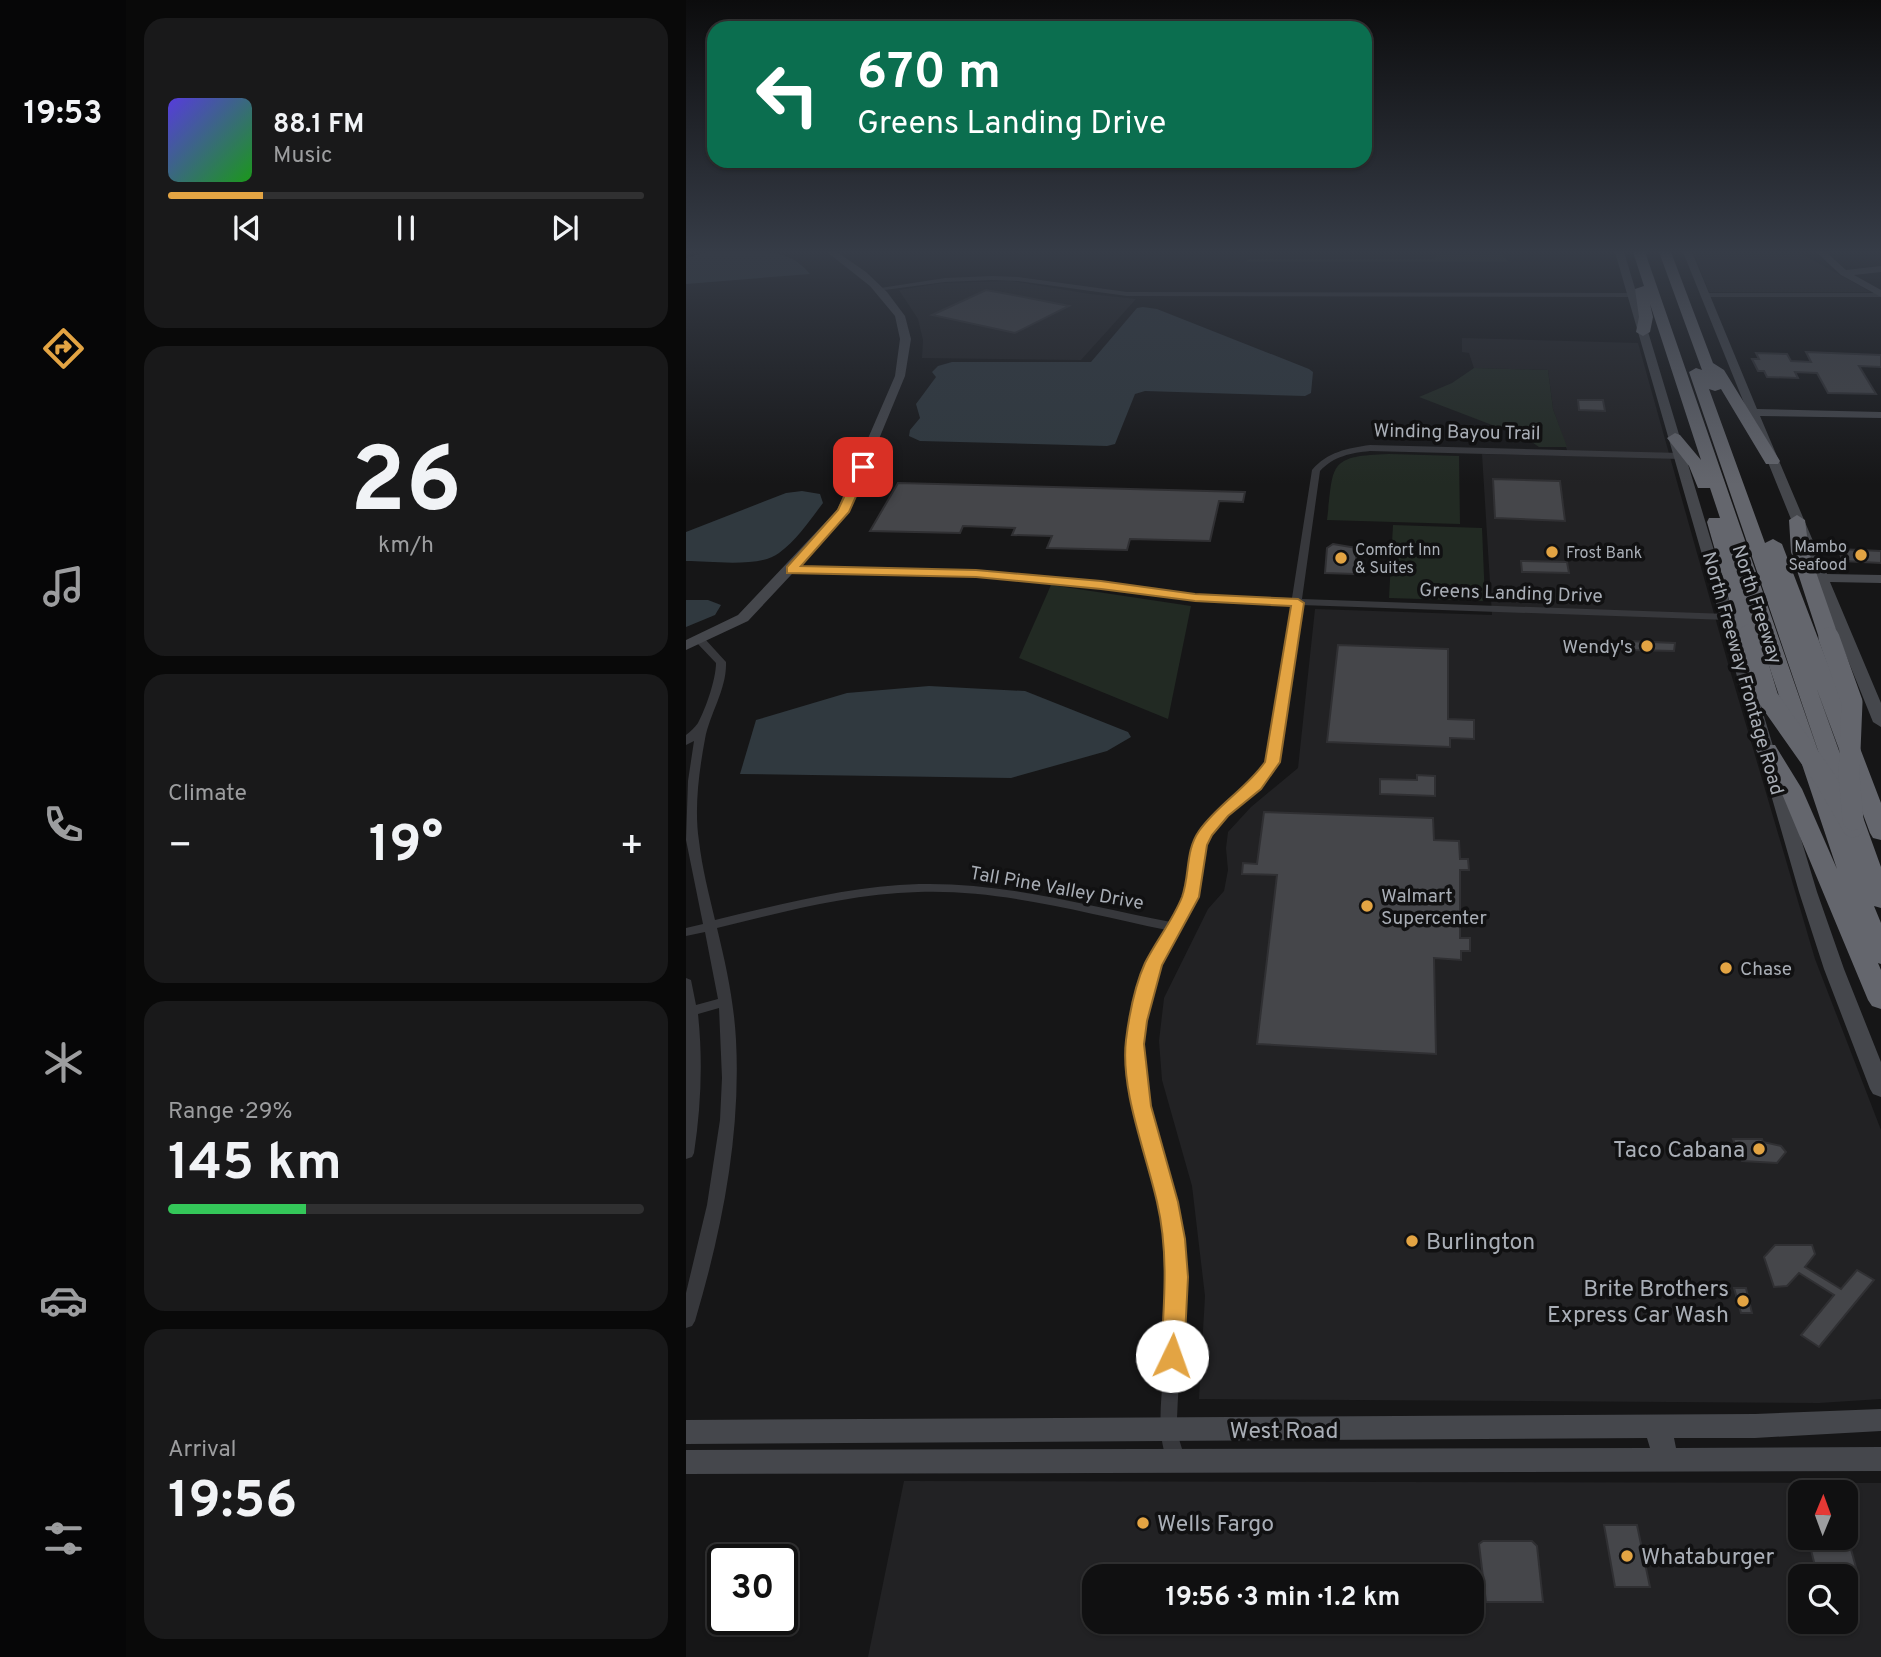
<!DOCTYPE html>
<meta charset="utf-8">
<style>
:root{--surface:#101011;--page:#19191a;--text:#f1f3f6;--muted:#9c9d9f;--line:#303031;--accent:#e3a443}
body{margin:0;font-family:Overpass,sans-serif;background:var(--page);color:var(--text);height:100vh;display:flex;flex-direction:column;font-size:26px;white-space:nowrap}
*{box-sizing:border-box;margin:0}
p{font-size:23px;color:var(--muted)}
.icon{flex:none;width:38px;height:38px;fill:none;stroke:currentColor;stroke-width:2;stroke-linecap:round;stroke-linejoin:round}
.map{position:relative;flex:1;overflow:hidden}
.panel{display:flex;flex-direction:column;gap:18px;padding:18px;background:#090909;width:560px}
.panel>*{flex:none}
.guide{position:absolute;left:21px;top:21px;width:665px;height:147px;border-radius:21px;box-shadow:0 2px 5px #0004,0 0 0 2px var(--line);background:#0b6e4f;color:#fff;overflow:hidden}
.needle{width:46px;rotate:1deg}
.buttons{position:absolute;left:1102px;top:1480px;display:grid;gap:14px}
.buttons a{display:grid;place-items:center;width:70px;height:70px;border-radius:14px;background:var(--surface);box-shadow:0 2px 5px #0004,0 0 0 2px var(--line);font-size:35px}
.speed{position:absolute;left:21px;top:1544px;display:flex;gap:14px;font-size:35px;font-weight:700;text-align:center}
.speed>*{display:grid;place-content:center;width:91px;height:91px;border-radius:50%;background:var(--surface);box-shadow:0 2px 5px #0004,0 0 0 2px var(--line);line-height:1}
.speed .limit{border:4px solid #111;border-radius:10px;background:#fff;color:#111}
.pin{position:absolute;display:grid;place-items:center;width:60px;height:60px;color:#fff;margin:-30px;border-radius:14px;box-shadow:0 4px 10px #0006}
.me{position:absolute;width:77px;margin:-38px;rotate:3deg;stroke-linejoin:round;filter:drop-shadow(0 0 5px #0008)}
.turn{display:flex;align-items:center;gap:24px;height:147px;padding:0 35px;font-size:32px}
.turn .icon{width:91px;height:91px;stroke-width:2.5}
.turn b{display:block;font-size:49px;line-height:60px}
.big{font-size:52px;font-weight:700;line-height:1.1}
.panel .card{flex:1;display:flex;flex-direction:column;justify-content:center;gap:10px;min-width:0;padding:0 24px;border-radius:21px;background:var(--page)}
.panel .dial{align-items:center;gap:0}
.dial b{font-size:91px;line-height:1}
.song{display:flex;align-items:center;gap:21px}
.cover{width:84px;height:84px;border-radius:10px;background:linear-gradient(135deg,hsl(250 70% 55%),hsl(120 70% 35%))}
.played{height:7px;border-radius:4px;background:linear-gradient(90deg,var(--accent) 20%,var(--line) 20%)}
.keys{display:flex;justify-content:space-around;direction:ltr}
.heat{display:flex;justify-content:space-between;align-items:center;font-size:38px;direction:ltr}
.charge{height:10px;border-radius:5px;background:linear-gradient(90deg,#34c759 29%,var(--line) 0)}
.trip{position:absolute;left:396px;top:1564px;width:402px;height:70px;border-radius:21px;background:var(--surface);box-shadow:0 2px 5px #0004,0 0 0 2px var(--line);font-weight:700;line-height:70px;text-align:center}
main{display:flex;flex:1;min-height:0}
.tabs{display:flex;flex-direction:column;width:126px;justify-content:space-around;align-items:center;background:#060607;color:var(--muted)}
.tabs .icon{width:49px;height:49px}
.tabs .current{color:var(--accent)}
.tabs b{font-size:32px;color:var(--text)}
.map>svg:first-child{display:block}
.built{fill:#222224;fill-rule:evenodd}
.green{fill:#222a23}
.water{fill:#30393f}
.building{fill:#45464a;stroke:#303033;stroke-width:2}
.lines{fill:none;stroke-linecap:round;stroke-linejoin:round}
.street{fill:#37383c;fill-rule:evenodd}
.secondary{fill:#45474c;fill-rule:evenodd}
.highway{fill:#64666d;fill-rule:evenodd}
.highway-bridge{stroke:#64666d;stroke-width:21}
.route{fill:#e3a443;stroke:#946b2c;stroke-width:2}
.poi-dot{fill:#e3a443;stroke:#111112;stroke-width:2.5}
.labels{text-anchor:middle;stroke-width:7;stroke-linejoin:round;paint-order:stroke}
.far-poi-label{font-size:16px;fill:#a9aeb6;stroke:#111112;text-anchor:start}
.street-label{font-size:19px;fill:#a9aeb6;stroke:#111112}
.poi-label{font-size:19px;fill:#a9aeb6;stroke:#111112;text-anchor:start}
.near-poi-label{font-size:23px;fill:#a9aeb6;stroke:#111112;text-anchor:start}
.near-street-label{font-size:23px;fill:#a9aeb6;stroke:#111112}
</style>
<main>
<nav class="tabs">
<b>19:53</b>
<svg class="icon current" aria-label="directions" viewBox="0 0 24 24"><path d="M12 3l9 9-9 9-9-9zM9 14v-3h6M13 9l2 2-2 2"/></svg>
<svg class="icon" aria-label="music" viewBox="0 0 24 24"><path d="M9 18V5l10-2v13"/><circle cx="6" cy="18" r="3"/><circle cx="16" cy="16" r="3"/></svg>
<svg class="icon" aria-label="phone" viewBox="0 0 24 24"><path d="M5 4h4l2 5-3 2q2 4 5 5l2-3 5 2v4C11 20 4 13 5 4z"/></svg>
<svg class="icon" aria-label="climate" viewBox="0 0 24 24"><path d="M12 3v18M4 7l16 10M4 17L20 7"/></svg>
<svg class="icon" aria-label="car" viewBox="0 0 24 24"><path d="M5 17H2v-5l4-1 3-4h7l3 4 3 1v5h-3M9 17h6M6 11h13"/><circle cx="7" cy="17" r="2"/><circle cx="17" cy="17" r="2"/></svg>
<svg class="icon" aria-label="filters" viewBox="0 0 24 24"><path d="M4 7h16M4 17h16"/><circle cx="9" cy="7" r="2"/><circle cx="15" cy="17" r="2"/></svg>
</nav>
<section class="panel">
<div class="card">
<div class="song"><i class="cover"></i><div><b>88.1 FM</b><p>Music</p></div></div>
<div class="played"></div>
<div class="keys"><svg class="icon" aria-label="previous" viewBox="0 0 24 24"><path d="M18 5L8 12l10 7zM5 5v14"/></svg><svg class="icon" aria-label="pause" viewBox="0 0 24 24"><path d="M8 5v14M16 5v14"/></svg><svg class="icon" aria-label="next" viewBox="0 0 24 24"><path d="M6 5l10 7-10 7zM19 5v14"/></svg></div>
</div>
<div class="card dial"><b>26</b><p>km/h</p></div>
<div class="card"><p>Climate</p>
<div class="heat"><a>−</a><b class="big">19°</b><a>+</a></div>
</div>
<div class="card"><p>Range · 29%</p><b class="big">145 km</b><div class="charge"></div></div>
<div class="card"><p>Arrival</p><b class="big">19:56</b></div>
</section>
<div class="map">
<svg width="1195" height="1657" viewBox="0 0 1195 1657">
<rect width="100%" height="100%" fill="#161617"/>
<!-- built -->
<g class="built">
<polygon points="1007,252 1112,252 1185,292 1023,292"/>
<polygon points="325,281 404,294 450,299 395,360 236,358 237,340 232,319 213,290 256,283"/>
<polygon points="776,338 952,343 1043,667 1129,959 1195,1130 1195,1399 1133,1403 513,1399 519,1296 506,1186 476,1080 473,1041 478,998 522,909 538,891 542,870 540,848 542,832 565,807 612,768 629,609 806,615 796,454 883,456 867,409 862,370 788,368 783,353 776,352"/>
<path d="M218 1481 1195 1483V1657H182ZM1115 1493H1160V1538H1115ZM408 1577H786V1622H408ZM1115 1577H1160V1622H1115Z"/>
</g>
<!-- green -->
<g class="green">
<polygon points="751,252 813,252 823,262 560,262 562,259 748,259 752,255"/>
<polygon points="788,368 862,370 867,409 881,447 853,447 840,438 733,397 766,383"/>
<path d="M703 454 773 456 774 524 641 520C648 464 641 456 703 454Z"/>
<polygon points="707,525 796,528 799,601 703,598"/>
<polygon points="365,585 505,606 482,719 333,658"/>
</g>
<!-- water -->
<g class="water">
<path d="M22 252C58 252 100 243 124 274L0 284V258Z"/>
<polygon points="457,307 471,309 623,369 627,372 625,393 619,396 459,391 449,394 429,444 421,446 234,441 223,436 224,430 234,418 230,404 250,377 246,372 252,366 266,362 405,362 451,308"/>
<path d="M116 491 134 494 137 503C124 520 111 540 93 553 74 568 24 561 0 561V532L100 493Z"/>
<polygon points="0,600 22,600 35,605 29,615 0,627"/>
<polygon points="243,686 339,691 442,732 445,737 421,751 325,778 54,774 70,720 161,693"/>
</g>
<!-- building -->
<g class="building">
<polygon points="300,290 322,294 383,306 329,333 246,315"/>
<polygon points="1120,352 1195,355 1195,367 1173,366 1190,394 1142,393 1131,373 1109,372 1112,378 1081,377 1078,371 1072,371 1066,359 1073,359 1070,353 1101,354 1105,361 1125,362"/>
<polygon points="892,400 917,400 919,411 893,410"/>
<polygon points="807,479 874,481 879,521 809,518"/>
<polygon points="212,483 559,492 557,502 533,501 524,541 444,539 441,550 361,548 366,536 326,535 329,528 277,526 274,533 184,531"/>
<polygon points="647,544 671,548 669,574 639,573 641,548"/>
<polygon points="1152,549 1195,551 1195,563 1157,561"/>
<polygon points="835,561 881,562 883,573 836,572"/>
<polygon points="942,641 989,643 988,651 943,650"/>
<polygon points="652,645 762,649 762,719 788,720 788,739 764,738 764,747 641,742"/>
<polygon points="731,775 749,776 749,796 694,794 694,779 731,780"/>
<polygon points="578,812 747,818 748,840 773,841 774,859 782,859 783,870 774,870 774,938 784,938 784,951 775,951 775,960 748,958 750,1054 571,1044 591,875 556,874 557,863 571,864"/>
<polygon points="1047,1139 1076,1139 1077,1142 1095,1146 1100,1152 1091,1163 1056,1161"/>
<polygon points="1089,1245 1126,1245 1129,1254 1119,1267 1155,1289 1171,1270 1188,1280 1133,1347 1115,1335 1148,1295 1113,1273 1101,1286 1088,1287 1078,1257"/>
<polygon points="1048,1288 1060,1288 1066,1313 1055,1313"/>
<polygon points="918,1525 951,1525 964,1587 929,1587"/>
<polygon points="1122,1538 1162,1538 1172,1575 1131,1574"/>
<polygon points="797,1541 846,1541 851,1546 857,1602 800,1602 793,1544"/>
</g>
<g class="lines">
<!-- street -->
<g class="street">
<polygon points="306,276 332,277 441,292 945,293 948,295 945,297 441,296 332,281 306,280 259,282 191,291 188,289 259,278"/>
<polygon points="1195,293 1195,297 1018,297 1015,295 1018,293"/>
<path d="M684 445 995 453 999 456 995 459 684 451C665 453 648 456 634 471L616 599 1042 614 1047 617 1042 620 615 605C610 641 605 678 600 715 597 729 598 748 593 762 583 789 544 806 527 830 516 847 518 867 513 886 504 924 474 953 465 991 442 1082 485 1153 496 1240 503 1300 493 1360 491 1419L493 1439 500 1462 498 1468 491 1470 484 1468C470 1437 475 1407 477 1374 479 1335 483 1297 481 1258 477 1180 437 1107 444 1028 447 992 463 961 481 930 399 913 315 889 232 892 163 894 97 912 31 928 40 965 48 1002 50 1040 55 1135 36 1230 9 1321L6 1326 0 1328V1293L21 1205 34 1120 36 1078 33 1008 12 1014C17 1061 15 1107 8 1153L6 1157 0 1159V978L5 980 10 1005 32 999 19 932 0 936V928L17 924 0 840 2 781 8 741 0 745V735C4 732 9 727 12 723 20 708 30 679 30 663L11 643V639H19L40 662C41 689 24 713 19 739 13 771 8 809 13 841 16 868 23 894 29 920 96 904 164 886 233 884 318 882 402 906 485 922 492 909 499 896 502 882 505 865 504 848 513 834 530 805 562 790 581 762L605 604 509 601 415 588 290 577 105 573 100 570 105 567 290 571 415 582 509 595 606 598 626 470C641 452 662 448 684 445Z"/>
</g>
<!-- secondary -->
<g class="secondary">
<polygon points="141,252 151,252 180,272 201,292 219,316 225,339 219,376 162,514 62,621 0,650 0,640 52,615 151,510 209,376 214,339 209,316 184,286"/>
<polygon points="929,252 938,252 1131,892 1158,969 1195,1062 1195,1097 1187,1094 1184,1089 1138,969 1113,892"/>
<polygon points="997,252 1006,252 1071,409 1195,412 1195,418 1074,416 1141,574 1195,575 1195,583 1144,582 1195,703 1195,727 1187,722"/>
<polygon points="1130,252 1140,252 1160,270 1195,266 1195,272 1168,275 1195,290 1195,297 1155,275"/>
<polygon points="1195,1409 1195,1431 1069,1438 988,1438 990,1448 1195,1447 1195,1471 0,1474 0,1450 964,1448 961,1438 0,1444 0,1420 1069,1414"/>
</g>
<!-- highway -->
<g class="highway">
<polygon points="947,252 959,252 1141,777 1003,372 1010,368 1016,370 973,252 985,252 1027,363 1038,370 1094,461 1092,464 1080,464 1035,389 1029,391 1023,389 1079,543 1087,539 1096,544 1195,803 1195,840 1187,838 1184,833 1130,687 1195,867 1195,908 1188,906 1195,923 1195,964 1192,963 1195,970 1195,1009 1186,1006 1182,1000 1094,789 1070,750 1073,745 1089,745 1092,750 1116,789 1151,869 1070,627 1073,635 1070,639 1056,639 1053,635 1021,522 1023,518 1034,518 1024,488 1012,488 1003,466 981,438 989,433 994,435 1015,460 964,304 967,317 964,332 957,336 950,332 953,317 949,289 958,286"/>
<polygon points="1111,515 1119,520 1123,552 1153,638 1150,642 1143,644 1133,638 1105,552 1103,520"/>
</g>
<!-- highway-bridge -->
<g class="highway-bridge">
<polyline points="1063,635 1082,698 1139,779 1167,827"/>
<polyline points="1143,638 1166,702 1163,775 1167,820"/>
</g>
</g>
<!-- sky -->
<linearGradient id="sky" x2="0" y2="1"><stop stop-color="#0c0c0d"/><stop offset="0.52" stop-color="#363c47"/><stop offset="1" stop-color="#363c47" stop-opacity="0"/></linearGradient>
<rect width="1195" height="484" fill="url(#sky)"/>
<!-- route -->
<path class="route" d="M177 464 183 467 163 512 115 566 290 570 415 581 509 594 612 599 618 603 594 762 575 789 542 816 526 835 521 845 513 897 476 965 461 1021 458 1044 465 1106 492 1202 499 1239 502 1277 498 1356 494 1363 486 1365 478 1363 475 1356C478 1304 483 1253 471 1202 460 1153 434 1090 440 1040 443 1016 449 985 459 963 470 941 487 920 496 897 504 875 499 851 513 831 532 804 560 789 579 762L605 606 509 601 415 589 290 577 101 573V567L152 510 172 467Z"/>
<!-- markers -->
<g class="poi-dot">
<circle cx="866" cy="552" r="7"/>
<circle cx="1175" cy="555" r="7"/>
<circle cx="655" cy="558" r="7"/>
<circle cx="961" cy="646" r="7"/>
<circle cx="681" cy="906" r="7"/>
<circle cx="1040" cy="968" r="7"/>
<circle cx="1073" cy="1149" r="7"/>
<circle cx="726" cy="1241" r="7"/>
<circle cx="1057" cy="1301" r="7"/>
<circle cx="457" cy="1523" r="7"/>
<circle cx="941" cy="1556" r="7"/>
</g>
<g class="labels">
<!-- far-poi labels -->
<g class="far-poi-label">
<text x="1161" y="552" text-anchor="end">Mambo<tspan x="1161" dy="18">Seafood</tspan></text>
<text x="669" y="555">Comfort Inn<tspan x="669" dy="18">&amp; Suites</tspan></text>
<text x="880" y="558">Frost Bank</text>
</g>
<!-- street labels -->
<g class="street-label">
<text transform="translate(771 431) rotate(1)" y="7">Winding Bayou Trail</text>
<text transform="translate(825 592) rotate(2)" y="7">Greens Landing Drive</text>
<text transform="translate(1072 604) rotate(72)" y="7">North Freeway</text>
<text transform="translate(1058 673) rotate(74)" y="7">North Freeway Frontage Road</text>
<text transform="translate(371 887) rotate(10)" y="7">Tall Pine Valley Drive</text>
</g>
<!-- poi labels -->
<g class="poi-label">
<text x="947" y="653" text-anchor="end">Wendy's</text>
<text x="695" y="902">Walmart<tspan x="695" dy="22">Supercenter</tspan></text>
<text x="1054" y="975">Chase</text>
</g>
<!-- near-poi labels -->
<g class="near-poi-label">
<text x="1059" y="1157" text-anchor="end">Taco Cabana</text>
<text x="740" y="1249">Burlington</text>
<text x="1043" y="1296" text-anchor="end">Brite Brothers<tspan x="1043" dy="26">Express Car Wash</tspan></text>
<text x="471" y="1531">Wells Fargo</text>
<text x="955" y="1564">Whataburger</text>
</g>
<!-- near-street labels -->
<g class="near-street-label">
<text x="598" y="1438">West Road</text>
</g>
</g>
</svg>
<div class="buttons">
<a><svg class="needle" viewBox="-14 -14 28 28"><path d="M0-13l5 13h-10z" fill="#e53935"/><path d="M0 13l5-13h-10z" fill="#9c9d9f"/></svg></a>
<a><svg class="icon" aria-label="search" viewBox="0 0 24 24"><circle cx="10" cy="10" r="6"/><path d="M15 15l6 6"/></svg></a>
</div>
<div class="speed"><div class="limit">30</div></div>
<div class="pin" style="left:177px;top:467px;background:#d93025"><svg class="icon" aria-label="arrive" viewBox="0 0 24 24"><path d="M6 21V4h12l-3 4 3 4H6"/></svg></div>
<svg class="me" style="left:486px;top:1356px" viewBox="-20 -20 40 40"><circle r="19" fill="#fff"/><path d="M0-13L10 11 0 6-10 11z" fill="#e3a443"/></svg>
<div class="trip">19:56 · 3 min · 1.2 km</div>
<div class="guide">
<div class="turn"><svg class="icon" aria-label="left" viewBox="0 0 24 24"><path d="M17 20v-9H6M10 6l-5 5 5 5"/></svg><div><b>670 m</b>Greens Landing Drive</div></div>
</div>
</div>
</main>
